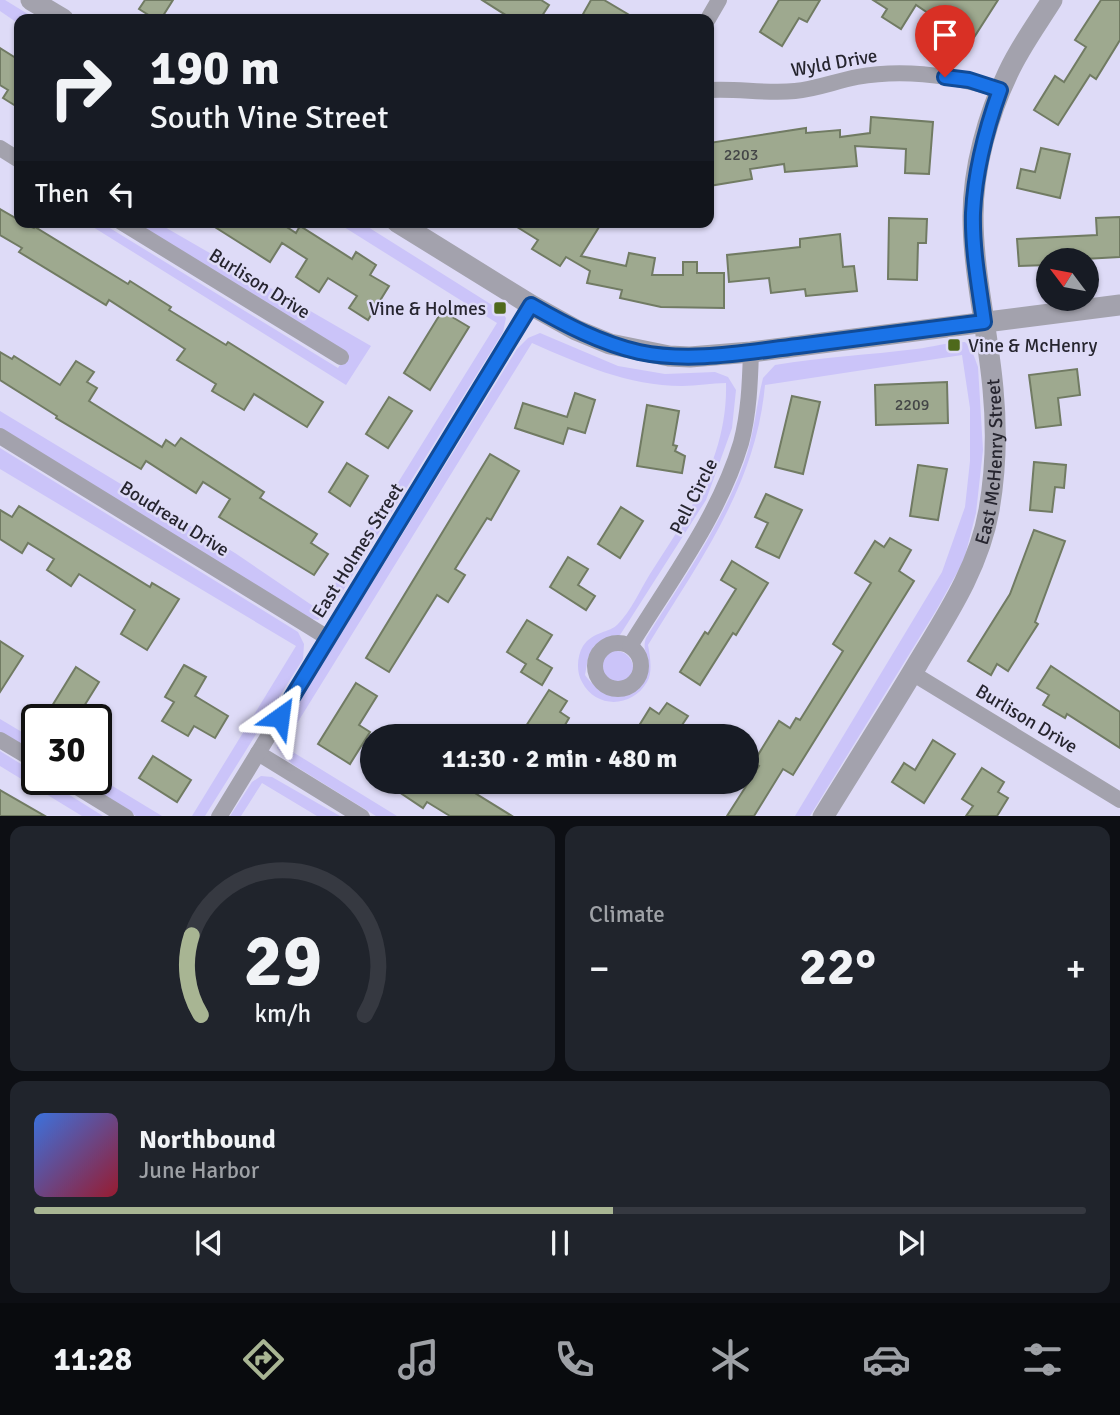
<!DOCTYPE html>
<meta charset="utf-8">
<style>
:root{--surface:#171b24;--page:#20242c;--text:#f1f3f6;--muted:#9ea1a6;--line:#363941;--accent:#a8b593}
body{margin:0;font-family:Signika,sans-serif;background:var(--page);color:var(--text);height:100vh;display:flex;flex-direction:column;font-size:26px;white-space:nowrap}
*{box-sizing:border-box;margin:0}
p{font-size:23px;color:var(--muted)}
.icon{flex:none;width:38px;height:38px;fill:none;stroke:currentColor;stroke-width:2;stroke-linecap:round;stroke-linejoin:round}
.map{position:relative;height:816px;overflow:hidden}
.side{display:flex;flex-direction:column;gap:10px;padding:10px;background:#0d0f14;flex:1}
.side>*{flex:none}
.guide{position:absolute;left:14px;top:14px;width:700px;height:214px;border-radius:14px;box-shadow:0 2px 5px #0004;background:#171b24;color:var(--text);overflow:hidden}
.needle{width:46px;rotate:302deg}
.fabs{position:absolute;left:1036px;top:248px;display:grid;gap:14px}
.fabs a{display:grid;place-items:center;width:63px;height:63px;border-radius:50%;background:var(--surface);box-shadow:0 2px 5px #0004;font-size:35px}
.speed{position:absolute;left:21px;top:704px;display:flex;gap:14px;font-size:35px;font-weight:700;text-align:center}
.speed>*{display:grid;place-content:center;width:91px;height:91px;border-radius:50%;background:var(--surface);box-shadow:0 2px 5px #0004;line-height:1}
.speed .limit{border:4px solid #111;border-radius:10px;background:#fff;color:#111}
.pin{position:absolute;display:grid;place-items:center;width:60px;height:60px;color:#fff;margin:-72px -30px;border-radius:50% 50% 50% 0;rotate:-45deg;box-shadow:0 0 7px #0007}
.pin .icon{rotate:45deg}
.me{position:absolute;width:77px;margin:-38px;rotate:31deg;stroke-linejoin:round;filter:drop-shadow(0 0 5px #0008)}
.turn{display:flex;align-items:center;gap:24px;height:147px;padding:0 21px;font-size:32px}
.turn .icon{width:91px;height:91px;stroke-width:2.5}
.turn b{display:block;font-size:49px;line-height:60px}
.then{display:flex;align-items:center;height:66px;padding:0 21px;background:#0003;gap:14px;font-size:26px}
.big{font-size:52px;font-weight:700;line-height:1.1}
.side .tile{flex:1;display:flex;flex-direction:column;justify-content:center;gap:10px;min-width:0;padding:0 24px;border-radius:14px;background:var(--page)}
.side .dial{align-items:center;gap:0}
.dial svg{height:182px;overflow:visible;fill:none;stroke:var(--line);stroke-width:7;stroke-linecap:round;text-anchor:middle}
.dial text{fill:var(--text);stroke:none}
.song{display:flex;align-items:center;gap:21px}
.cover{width:84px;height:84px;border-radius:10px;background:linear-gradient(135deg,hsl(220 70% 55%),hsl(350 70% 35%))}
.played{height:7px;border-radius:4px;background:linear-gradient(90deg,var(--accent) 55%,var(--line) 55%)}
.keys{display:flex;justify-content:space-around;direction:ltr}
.heat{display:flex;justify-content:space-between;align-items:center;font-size:38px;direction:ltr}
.side .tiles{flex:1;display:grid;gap:10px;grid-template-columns:1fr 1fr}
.tile:last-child{grid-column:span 2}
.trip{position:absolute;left:360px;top:724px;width:399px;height:70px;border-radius:35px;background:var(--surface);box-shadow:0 2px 5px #0004;font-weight:700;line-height:70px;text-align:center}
.tab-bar{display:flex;height:112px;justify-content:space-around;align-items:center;background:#090b0e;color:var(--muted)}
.tab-bar .icon{width:49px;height:49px}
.tab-bar .selected{color:var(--accent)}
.tab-bar b{font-size:32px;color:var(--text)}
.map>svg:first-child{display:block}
.green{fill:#cbc4f9}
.building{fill:#9ea98f;stroke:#717b63;stroke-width:2}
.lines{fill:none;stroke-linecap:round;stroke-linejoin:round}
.minor{stroke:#a3a2ad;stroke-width:16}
.tertiary{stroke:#a3a2ad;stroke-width:21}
.route-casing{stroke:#114b97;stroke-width:18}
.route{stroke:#1a73e8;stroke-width:12}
.poi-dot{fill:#4e691b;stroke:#dedbf7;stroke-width:2.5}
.labels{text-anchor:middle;stroke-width:5;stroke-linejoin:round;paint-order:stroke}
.number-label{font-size:16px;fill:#444647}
.street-label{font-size:19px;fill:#26252f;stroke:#dedbf7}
.poi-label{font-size:19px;fill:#26252f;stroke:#dedbf7;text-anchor:end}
</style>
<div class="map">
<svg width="1120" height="817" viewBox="0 0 1120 817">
<rect width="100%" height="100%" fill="#dedbf7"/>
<!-- green -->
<g class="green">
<polygon points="0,0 5,0 36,19 19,19 19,24 0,11"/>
<polygon points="85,222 100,222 338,368 347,354 132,222 156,222 371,346 346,385"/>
<polygon points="336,222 360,222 500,310 506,318 503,332 331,610 318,620 307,618 0,431 0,411 235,553 319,610 497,323"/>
<path d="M540 333 618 366 665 374 715 372 728 377 736 390 732 428 706 500 620 635 594 646 588 658 585 675C592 685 603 694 616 696 633 698 647 681 647 665 648 654 642 649 646 638 681 582 721 526 744 463 754 436 756 406 763 378L775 365C822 357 869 355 916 349 933 347 948 342 965 342L971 348 978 367 983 450 976 513 964 560 937 609 810 816H795L942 572 965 507 970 461V408L962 355 765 385C756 486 699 561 648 645 650 656 653 672 647 682 632 708 596 709 582 682 576 672 577 656 583 646 593 631 610 633 618 624 631 611 640 590 650 574 688 515 728 457 726 383 712 383 697 386 682 386 628 386 580 364 532 343L283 746 397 816H376L292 764 277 748V737L517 349 528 338Z"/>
<polygon points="0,448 298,632 304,644 303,659 205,816 192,816 296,646 0,469"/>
<circle cx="616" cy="668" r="17"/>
<polygon points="0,719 37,741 37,756 0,734"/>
<polygon points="0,751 37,774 37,779 44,779 103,816 82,816 0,766"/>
<polygon points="96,776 162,816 136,816 74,779 96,779"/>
<polygon points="261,776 272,777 340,816 317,816 262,783 241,816 230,816 252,782"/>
</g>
<!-- building -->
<g class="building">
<polygon points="145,0 173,0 161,19 155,19 139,9"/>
<polygon points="482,0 541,0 549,5 540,19 512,19"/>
<polygon points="591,0 604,0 636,19 592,19 583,14"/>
<polygon points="779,0 820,0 807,22 799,18 782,46 760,32"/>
<polygon points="873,0 998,0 971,42 916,5 901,29 882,17 887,9"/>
<polygon points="1101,0 1120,0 1120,40 1096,79 1090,75 1058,125 1034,110 1055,76 1064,82 1086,47 1075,40"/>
<polygon points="0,48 19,60 19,108 3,98 8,90 0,85"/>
<polygon points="871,117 933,122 929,174 905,173 906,149 855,146 857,166 785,172 784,164 750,169 752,179 709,186 709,143 806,128 806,133 840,130 840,137 870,133"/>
<polygon points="1041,148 1070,154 1060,198 1017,188 1021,169 1035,172"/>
<polygon points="0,209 19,220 19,222 34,228 35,227 128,284 130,281 171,307 169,310 226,345 228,342 323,402 307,427 254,394 244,410 212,391 216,384 177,360 185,349 109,300 106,305 19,252 22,248 0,235"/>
<polygon points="1120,217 1120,257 1048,261 1048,265 1019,266 1017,239 1097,235 1096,218"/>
<polygon points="889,218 927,219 926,243 918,243 917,280 888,279"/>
<polygon points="207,222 279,222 296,233 300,226 352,259 356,252 376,265 370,275 389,286 368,320 349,308 357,296 328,278 319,292 296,277 307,259 282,243 270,262"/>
<polygon points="509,222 590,222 599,227 581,256 626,266 629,253 655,258 652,275 683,275 683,262 697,262 697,273 724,273 724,308 661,307 620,298 622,290 587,283 590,271 566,257 560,266 532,249 538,240"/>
<polygon points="840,234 843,267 854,266 857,291 806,296 805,289 771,293 769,278 729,282 727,255 800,247 800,239"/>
<polygon points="442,311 469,327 430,390 404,373"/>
<polygon points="0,352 12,359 14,356 60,385 76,361 94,372 87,382 97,388 89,401 162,447 166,440 175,446 181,438 264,492 260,498 317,534 311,543 328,554 314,575 219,517 230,499 203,482 196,493 146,461 141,469 56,418 57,416 0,380"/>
<polygon points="1077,369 1080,395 1058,398 1061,425 1036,428 1029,375"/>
<polygon points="947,382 948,423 876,425 875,385"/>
<polygon points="575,393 595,400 585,433 568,428 563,444 515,428 523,403 567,417"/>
<polygon points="792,396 820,402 803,474 775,467"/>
<polygon points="389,397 412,411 388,448 366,434"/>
<polygon points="647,405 679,411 673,445 677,446 675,451 685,456 682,473 637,466"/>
<polygon points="490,454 519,471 491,520 487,518 455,569 465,575 448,602 437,595 389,672 366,658"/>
<polygon points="1034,462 1066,465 1064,488 1055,487 1052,512 1030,510"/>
<polygon points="347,463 368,476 350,506 329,492"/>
<polygon points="918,465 947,469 938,520 910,516"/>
<polygon points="766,494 802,510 779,558 756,547 768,523 755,517"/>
<polygon points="19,506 150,587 152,583 179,599 147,650 121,634 135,610 79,574 71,586 47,570 54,559 28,543 22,553 0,539 0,510 12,517"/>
<polygon points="621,507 643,521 620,558 598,544"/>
<polygon points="1034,530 1065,541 1035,622 1038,624 1008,671 997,664 991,675 968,661 1010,594"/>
<polygon points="890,538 911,550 899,571 914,581 793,775 783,769 754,816 727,816 759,766 753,763 779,721 790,728 796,718 800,720 843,651 833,644 871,583 855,573 875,541 884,547"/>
<polygon points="568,557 588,569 578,585 595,596 586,610 550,587"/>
<polygon points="732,561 768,583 736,635 733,633 700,685 680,672 705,632 708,634 736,589 721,580"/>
<polygon points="527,620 552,635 537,659 552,668 542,685 521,672 526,664 507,652"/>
<polygon points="0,641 23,656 0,692"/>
<polygon points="184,665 206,677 195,696 228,716 215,738 194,726 188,736 162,721 174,702 165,697"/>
<polygon points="1051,666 1120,712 1120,748 1067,714 1065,718 1043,705 1049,695 1037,688"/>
<polygon points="76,667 99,682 76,719 44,719"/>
<polygon points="356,683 377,696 359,725 370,732 350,764 318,744"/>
<polygon points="549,690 567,701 560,712 569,718 565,725 583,737 519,737"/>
<polygon points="667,703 688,716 674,737 632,737 650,708 659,714"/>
<polygon points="933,740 955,754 924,803 892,782 904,763 915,770"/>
<polygon points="153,756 191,780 177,802 139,778"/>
<polygon points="982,768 1004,782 998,792 1008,798 997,816 966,816 973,806 962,799"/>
<polygon points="406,782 457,782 512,816 450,816 427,802 423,808 399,792"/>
<polygon points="0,790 45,816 0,816"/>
</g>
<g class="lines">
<!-- minor -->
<g class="minor">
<polyline points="708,19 719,0"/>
<path d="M709 90C737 88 766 94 795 91 816 89 836 81 857 77 905 68 955 76 1000 90"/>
<polyline points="0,148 19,160"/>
<polyline points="121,222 341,357"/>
<polyline points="0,436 328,638"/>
<circle cx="618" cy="666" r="23"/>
<path d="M630 646C670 581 719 516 741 443 749 413 750 382 751 352"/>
<polyline points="912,673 1120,800"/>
<polyline points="0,740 37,762"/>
<polyline points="258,753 362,817"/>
<polyline points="64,779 126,817"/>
<polyline points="219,817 531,305"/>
</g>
<!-- tertiary -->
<g class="tertiary">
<polyline points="31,0 63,19"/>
<polyline points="397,222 531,305 576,330 610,344 669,356 690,357 751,352 1120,305"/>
<path id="s1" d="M823 817C855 765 887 715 918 663 947 615 979 567 989 510 996 470 997 430 993 389 988 331 973 274 973 216 973 168 988 115 1008 73 1020 47 1037 24 1052 0"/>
</g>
</g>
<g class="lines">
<!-- route casing -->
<g class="route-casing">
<path id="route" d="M280 717 531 305C566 325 600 343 639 352 691 363 746 352 798 346 860 338 922 330 984 322 979 286 972 249 973 213 975 171 986 129 1000 90L969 80 945 77"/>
</g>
<!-- route -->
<use href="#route" class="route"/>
</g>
<!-- markers -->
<g class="poi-dot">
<rect x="493" y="301" width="14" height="14" rx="3.5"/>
<rect x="947" y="338" width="14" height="14" rx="3.5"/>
</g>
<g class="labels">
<!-- number labels -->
<g class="number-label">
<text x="741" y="160">2203</text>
<text x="912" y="410">2209</text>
</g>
<!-- street labels -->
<g class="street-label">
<text transform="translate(834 62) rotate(-10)" y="7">Wyld Drive</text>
<text transform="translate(260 283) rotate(32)" y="7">Burlison Drive</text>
<text dy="7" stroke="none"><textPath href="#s1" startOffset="399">East McHenry Street</textPath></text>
<text transform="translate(693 496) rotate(-63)" y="7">Pell Circle</text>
<text transform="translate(175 518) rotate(32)" y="7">Boudreau Drive</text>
<text transform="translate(357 550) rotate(-58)" y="7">East Holmes Street</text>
<text transform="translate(1027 718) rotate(31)" y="7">Burlison Drive</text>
</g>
<!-- poi labels -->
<g class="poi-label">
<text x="486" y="315">Vine &amp; Holmes</text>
<text x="968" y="352" text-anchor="start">Vine &amp; McHenry</text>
</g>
</g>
</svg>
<div class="fabs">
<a><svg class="needle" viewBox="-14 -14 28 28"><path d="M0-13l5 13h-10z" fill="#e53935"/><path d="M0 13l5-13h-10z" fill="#9ea1a6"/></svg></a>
</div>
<div class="speed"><div class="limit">30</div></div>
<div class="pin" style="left:945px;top:77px;background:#d93025"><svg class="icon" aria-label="arrive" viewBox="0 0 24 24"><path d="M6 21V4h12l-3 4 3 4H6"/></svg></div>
<svg class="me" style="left:280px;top:717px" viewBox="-20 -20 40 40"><path d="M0-17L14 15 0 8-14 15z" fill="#1a73e8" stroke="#fff" stroke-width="4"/></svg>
<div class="trip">11:30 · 2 min · 480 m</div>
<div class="guide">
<div class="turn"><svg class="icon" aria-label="right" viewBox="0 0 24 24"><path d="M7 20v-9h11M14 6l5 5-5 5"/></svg><div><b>190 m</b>South Vine Street</div></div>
<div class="then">Then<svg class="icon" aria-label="left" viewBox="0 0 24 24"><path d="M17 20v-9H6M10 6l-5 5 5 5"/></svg></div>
</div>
</div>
<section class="side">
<div class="tiles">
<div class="tile dial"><svg viewBox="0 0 100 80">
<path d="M14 69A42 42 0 1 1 86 69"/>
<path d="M14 69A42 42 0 0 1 10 34" stroke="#a8b593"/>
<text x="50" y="56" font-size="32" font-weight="700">29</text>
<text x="50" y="72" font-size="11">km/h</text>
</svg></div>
<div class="tile"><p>Climate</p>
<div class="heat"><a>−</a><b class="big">22°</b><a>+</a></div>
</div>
<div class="tile">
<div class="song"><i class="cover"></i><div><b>Northbound</b><p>June Harbor</p></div></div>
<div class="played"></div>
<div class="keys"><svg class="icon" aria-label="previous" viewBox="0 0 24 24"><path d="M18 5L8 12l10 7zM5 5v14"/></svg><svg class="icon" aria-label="pause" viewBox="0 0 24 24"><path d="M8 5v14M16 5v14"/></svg><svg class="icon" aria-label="next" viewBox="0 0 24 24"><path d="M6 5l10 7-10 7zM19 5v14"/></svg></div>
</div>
</div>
</section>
<nav class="tab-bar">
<b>11:28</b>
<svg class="icon selected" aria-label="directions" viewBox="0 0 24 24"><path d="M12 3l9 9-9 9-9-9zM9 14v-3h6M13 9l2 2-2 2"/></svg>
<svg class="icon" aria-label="music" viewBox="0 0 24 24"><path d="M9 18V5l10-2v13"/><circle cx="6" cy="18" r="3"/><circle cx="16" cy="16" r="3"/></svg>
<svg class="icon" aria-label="phone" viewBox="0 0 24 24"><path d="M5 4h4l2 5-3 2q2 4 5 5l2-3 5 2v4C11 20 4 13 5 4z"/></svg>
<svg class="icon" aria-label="climate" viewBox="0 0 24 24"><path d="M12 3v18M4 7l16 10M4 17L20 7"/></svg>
<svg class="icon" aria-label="car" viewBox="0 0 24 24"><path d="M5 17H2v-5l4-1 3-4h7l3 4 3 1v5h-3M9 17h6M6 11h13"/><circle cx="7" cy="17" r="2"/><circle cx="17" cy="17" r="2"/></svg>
<svg class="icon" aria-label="filters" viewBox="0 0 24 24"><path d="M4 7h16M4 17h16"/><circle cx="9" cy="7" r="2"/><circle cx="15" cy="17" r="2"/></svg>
</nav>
